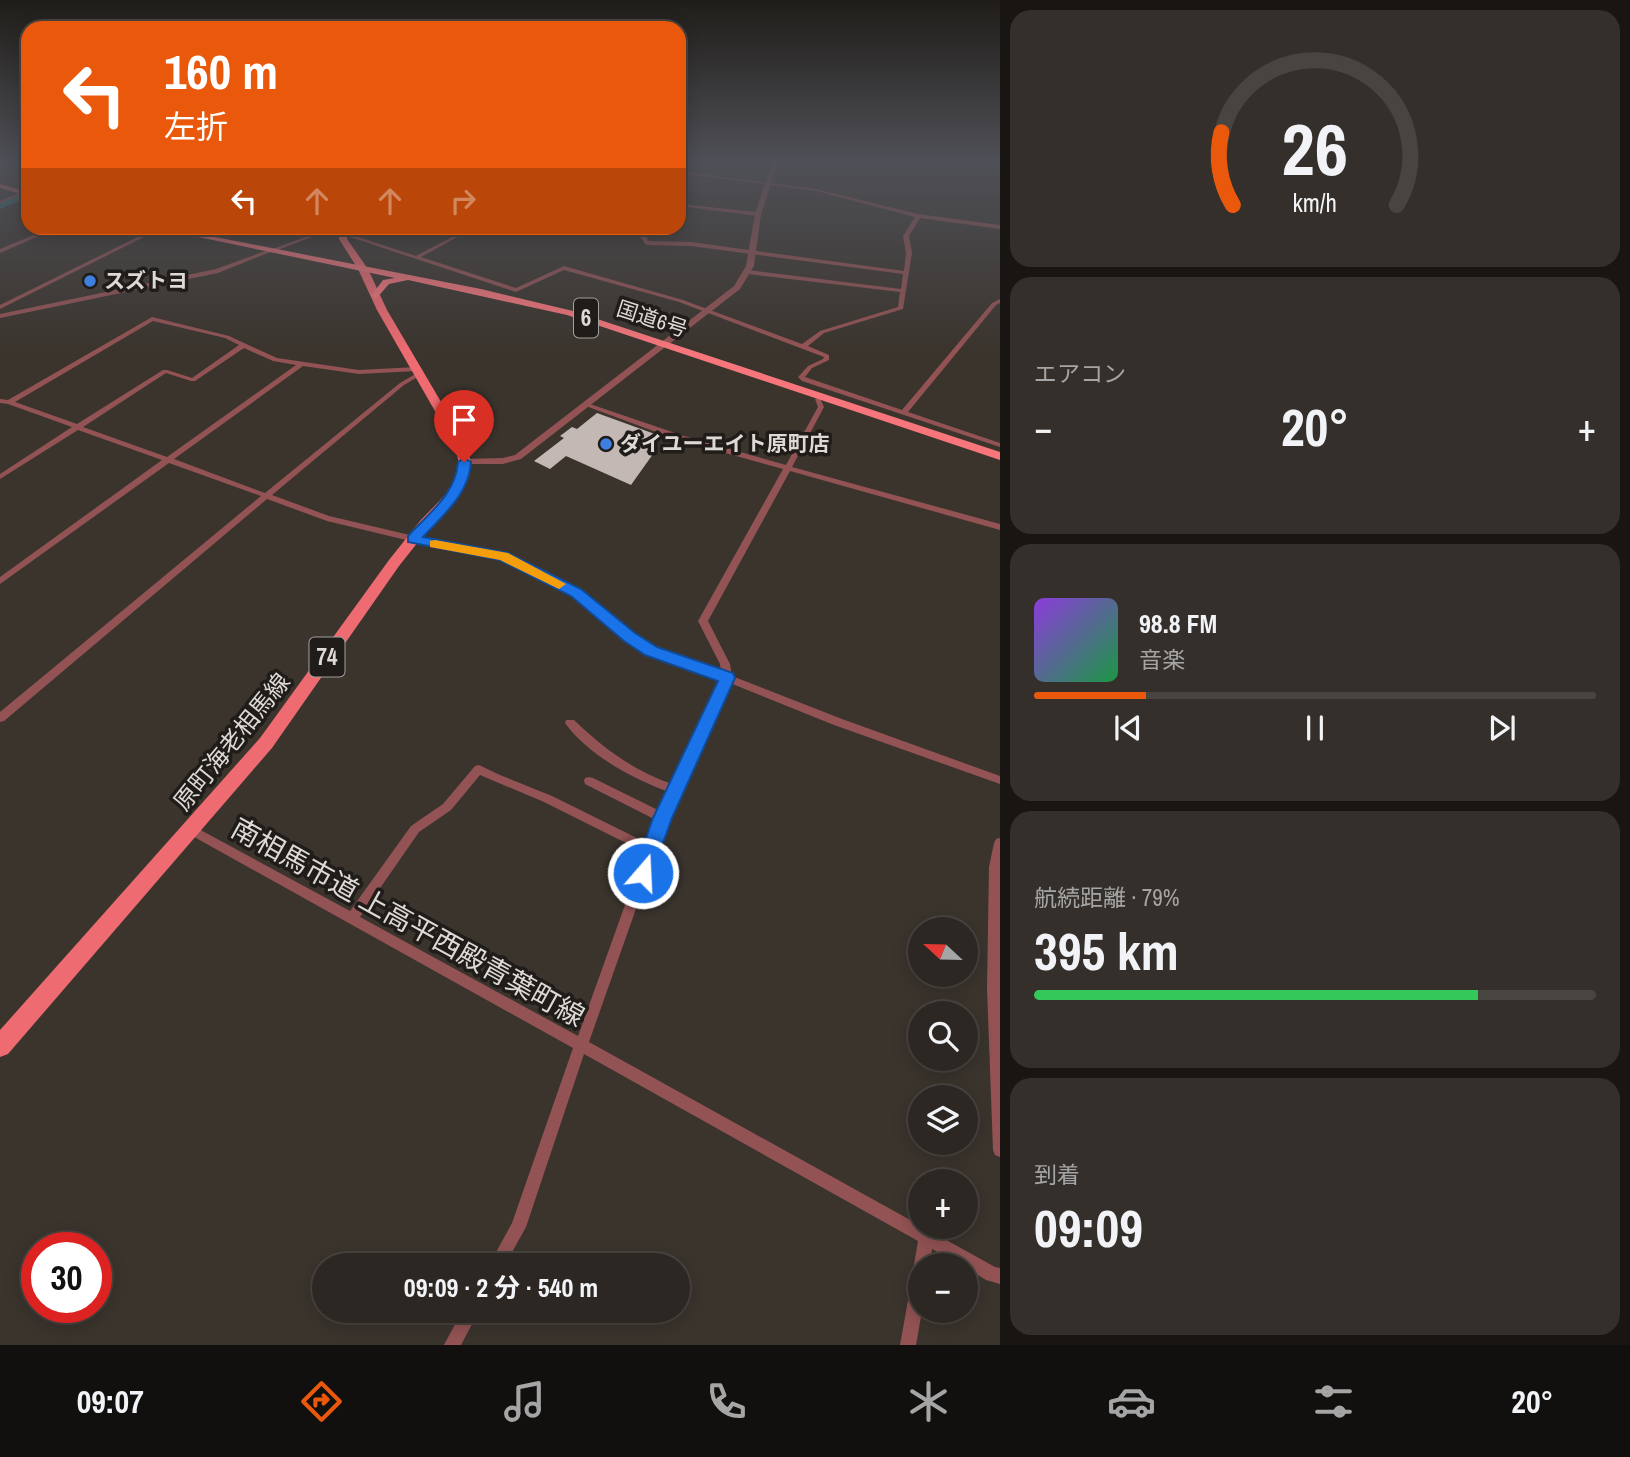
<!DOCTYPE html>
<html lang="ja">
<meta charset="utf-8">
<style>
:root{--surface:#2c2722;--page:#342f2a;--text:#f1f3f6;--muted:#a6a5a5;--line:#484440;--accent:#ea580c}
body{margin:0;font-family:"Archivo Narrow","Noto Sans JP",sans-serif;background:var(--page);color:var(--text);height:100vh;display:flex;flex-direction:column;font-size:26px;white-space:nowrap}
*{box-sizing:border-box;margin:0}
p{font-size:23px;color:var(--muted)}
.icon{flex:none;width:38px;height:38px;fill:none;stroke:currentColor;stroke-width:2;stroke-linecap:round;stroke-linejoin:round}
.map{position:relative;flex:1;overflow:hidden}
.drawer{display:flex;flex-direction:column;gap:10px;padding:10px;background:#181513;width:630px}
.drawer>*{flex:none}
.top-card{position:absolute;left:21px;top:21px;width:665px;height:214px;border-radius:21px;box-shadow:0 4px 18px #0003,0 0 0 2px var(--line);background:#ea580c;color:#fff;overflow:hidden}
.needle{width:46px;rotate:292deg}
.tools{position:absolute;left:908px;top:917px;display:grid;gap:14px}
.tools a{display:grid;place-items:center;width:70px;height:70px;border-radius:50%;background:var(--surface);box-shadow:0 4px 18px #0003,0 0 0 2px var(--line);font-size:35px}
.speed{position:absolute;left:21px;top:1232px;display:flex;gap:14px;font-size:35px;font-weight:700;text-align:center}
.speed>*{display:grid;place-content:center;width:91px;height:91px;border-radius:50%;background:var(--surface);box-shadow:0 4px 18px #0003,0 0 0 2px var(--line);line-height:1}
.speed .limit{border:10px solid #d22;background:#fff;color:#111}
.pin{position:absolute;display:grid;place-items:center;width:60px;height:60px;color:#fff;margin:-72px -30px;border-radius:50% 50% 50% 0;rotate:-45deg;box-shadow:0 0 7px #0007}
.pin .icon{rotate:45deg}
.me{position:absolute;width:77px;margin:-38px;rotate:19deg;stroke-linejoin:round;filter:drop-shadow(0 0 5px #0008)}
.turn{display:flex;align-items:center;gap:24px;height:147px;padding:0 28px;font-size:32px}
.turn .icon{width:91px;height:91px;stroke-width:2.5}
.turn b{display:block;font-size:49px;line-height:60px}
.lanes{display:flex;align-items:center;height:66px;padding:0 28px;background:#0003;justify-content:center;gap:35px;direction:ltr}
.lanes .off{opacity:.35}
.big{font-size:52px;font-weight:700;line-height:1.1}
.drawer .card{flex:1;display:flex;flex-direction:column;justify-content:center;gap:10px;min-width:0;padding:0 24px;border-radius:21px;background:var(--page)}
.drawer .dial{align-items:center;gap:0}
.dial svg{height:182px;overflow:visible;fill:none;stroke:var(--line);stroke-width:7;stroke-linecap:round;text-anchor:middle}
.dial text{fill:var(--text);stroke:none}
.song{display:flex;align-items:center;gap:21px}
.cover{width:84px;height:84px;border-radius:10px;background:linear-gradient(135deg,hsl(270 70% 55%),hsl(140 70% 35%))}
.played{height:7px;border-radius:4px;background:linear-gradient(90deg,var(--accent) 20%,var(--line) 20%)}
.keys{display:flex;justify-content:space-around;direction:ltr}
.heat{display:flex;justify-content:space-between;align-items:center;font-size:38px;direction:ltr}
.charge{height:10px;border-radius:5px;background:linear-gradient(90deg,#34c759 79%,var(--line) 0)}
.trip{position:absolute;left:312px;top:1253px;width:378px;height:70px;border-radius:35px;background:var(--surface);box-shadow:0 4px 18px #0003,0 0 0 2px var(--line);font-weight:700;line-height:70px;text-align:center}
.tab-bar{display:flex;height:112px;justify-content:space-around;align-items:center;background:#12100e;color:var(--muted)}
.tab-bar .icon{width:49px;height:49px}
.tab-bar .current{color:var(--accent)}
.tab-bar b{font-size:32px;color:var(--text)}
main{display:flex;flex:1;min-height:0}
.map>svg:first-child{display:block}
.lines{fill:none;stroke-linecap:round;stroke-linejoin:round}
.river{fill:#24777e;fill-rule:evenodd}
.building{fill:#c4b8b5}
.minor{fill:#935354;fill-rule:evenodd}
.tertiary{fill:#935354;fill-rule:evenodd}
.primary{fill:#ed6b71;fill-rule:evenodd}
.trunk{fill:#f6767c;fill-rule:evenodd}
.route{fill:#1a73e8;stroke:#114b97;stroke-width:2}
.slow{fill:#f59e0b}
.shop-dot{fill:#3f7fe0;stroke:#1f1c19;stroke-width:2.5}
.labels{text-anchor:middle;stroke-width:7;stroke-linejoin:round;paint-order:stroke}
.far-poi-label{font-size:21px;font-weight:bold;fill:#ddd9d4;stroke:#1f1c19;text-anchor:start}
.far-street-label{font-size:21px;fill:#ddd9d4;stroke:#1f1c19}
.shield{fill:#1f1c19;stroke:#a4a09c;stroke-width:2}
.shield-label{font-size:23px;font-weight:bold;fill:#ddd9d4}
.street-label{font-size:24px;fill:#ddd9d4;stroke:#1f1c19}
.near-street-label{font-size:28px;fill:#ddd9d4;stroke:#1f1c19}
</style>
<main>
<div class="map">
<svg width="1000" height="1345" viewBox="0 0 1000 1345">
<rect width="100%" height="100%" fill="#3a342d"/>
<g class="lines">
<!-- river -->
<polygon class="river" points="28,191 28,197 0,209 0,203"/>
</g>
<!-- building -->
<polygon class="building" points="597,413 663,437 646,452 653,454 631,485 566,456 550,469 534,461 564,438 560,436 572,427 577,429"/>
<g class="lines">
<!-- minor -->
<g class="minor">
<polygon points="679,171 816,189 918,214 1000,225 1000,229 920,218 909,236 912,253 903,309 824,333 808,346 829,355 829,360 812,368 805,377 902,410 992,303 1000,299 1000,303 996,305 908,412 1000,443 1000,447 802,381 798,377 799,376 808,366 823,359 824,357 679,302 564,270 516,292 338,233 343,232 416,256 469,228 474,228 421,257 516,288 564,266 683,300 802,344 820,331 898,307 900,292 748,274 745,272 748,270 901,289 903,274 691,246 647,245 645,244 636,230 630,228 657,228 655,230 641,230 649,241 691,242 904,271 906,253 903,236 915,217 816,191 679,173"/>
<polygon points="28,189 28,192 0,204 0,201"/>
<polygon points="679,204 758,212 761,214 758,216 679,206"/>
<polygon points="51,228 57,228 0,253 0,249"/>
<polygon points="156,228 162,228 0,309 0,305"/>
<polygon points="330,228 336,228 272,252 267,251"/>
<path d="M152 317 229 336 277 358 359 370 417 367 420 369 417 371 359 374 303 366 174 459 265 493 400 383 417 373H421V375L404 385 272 495 329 516 431 540 506 554 579 591 632 635 662 653 721 672 720 664 698 621 783 469 675 439 583 405V403H587L681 435 786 465 818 407 815 399 820 398 824 407 792 467 1000 524V530L790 471 708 621 730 664 732 676 842 719 1000 776V784L834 725 730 683 668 818 589 1042 995 1267 1000 1268V1284L986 1280 966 1268V1265H961L932 1249 930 1265H920V1311H922L916 1345H900L912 1278 914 1272 918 1271 914 1265 918 1241 584 1054 526 1227 505 1265H489L512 1223 573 1048 187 833 185 830 187 827 191 825 195 827 350 911 411 826 443 804 475 766 479 765 500 775 552 796 647 843 656 820 585 784 584 781 585 778 589 777 593 778 660 811 669 792C633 779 588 755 565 723L566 720H574C603 748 634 771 672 784L721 680 656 657 626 639 573 595 501 558 431 546 327 521 267 499 4 721 0 722V712L261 496 169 463 0 584V577L162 460 78 430 0 479V474L72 427 8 404 0 403V399L8 400ZM153 321 225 338 239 345 192 378 167 370H163L77 424 15 402ZM244 348 273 361 296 365 167 457 83 427 166 373 191 381H195ZM480 775 544 802 644 852 578 1036 360 917 419 832 451 810Z"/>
<polygon points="1000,838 1000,1157 995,1155 993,1150 987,988 989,867 994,843 996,839"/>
<polygon points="462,1311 479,1311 461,1345 444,1345"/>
</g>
<!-- tertiary -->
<g class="tertiary">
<polygon points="772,163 778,163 761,214 754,266 740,289 521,459 503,464 461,464 461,460 464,459 503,458 515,455 734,286 746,266 755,214"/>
<polygon points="268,250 273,251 218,273 0,318 0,314 216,269"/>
</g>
<!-- primary -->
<polygon class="primary" points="339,228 347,228 347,239 368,269 387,310 467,446 471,464 469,477 462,492 430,527 399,566 272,748 8,1054 0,1057 0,1030 260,738 389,560 420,521 450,490 459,464 455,446 377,310 358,269 339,239"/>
<!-- trunk -->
<g class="trunk">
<polygon points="0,184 28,192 28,196 0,188"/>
<polygon points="155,228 169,228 481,289 573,311 1000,452 1000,460 567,315 408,280 389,284 376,299 371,296 383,280 395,278"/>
</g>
</g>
<!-- sky -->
<linearGradient id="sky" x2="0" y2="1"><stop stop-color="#201d19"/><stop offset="0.46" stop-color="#4f5057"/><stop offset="1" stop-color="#4f5057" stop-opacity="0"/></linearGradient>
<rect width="1000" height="351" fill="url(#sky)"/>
<!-- route -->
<path class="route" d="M464 458 471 462C469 494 444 514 423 537L508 553 581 589 635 633 657 647 733 673 735 678 672 818 650 879 643 882 637 879 634 873 653 818 718 681 645 655 624 641 571 596 500 560 408 542V536C429 513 456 494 458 462Z"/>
<!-- slow -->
<polygon class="slow" points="435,540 508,553 566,584 559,589 500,560 430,547 430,541"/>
<!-- markers -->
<g class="shop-dot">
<circle cx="90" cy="281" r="7"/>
<circle cx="606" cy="444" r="7"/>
</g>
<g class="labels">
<!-- far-poi labels -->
<g class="far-poi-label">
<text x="104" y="288">スズトヨ</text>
<text x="620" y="451">ダイユーエイト原町店</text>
</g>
<!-- far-street labels -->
<g class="far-street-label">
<text transform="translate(652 319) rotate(18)" y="7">国道6号</text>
</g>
<!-- shield labels -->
<g class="shield">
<rect x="574" y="298.5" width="24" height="39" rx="5"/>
<rect x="309.5" y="637.5" width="35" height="39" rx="5"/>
</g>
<g class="shield-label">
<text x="586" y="326">6</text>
<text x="327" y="665">74</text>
</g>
<!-- street labels -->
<g class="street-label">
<text transform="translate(232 742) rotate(-51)" y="8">原町海老相馬線</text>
</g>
<!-- near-street labels -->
<g class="near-street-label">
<text transform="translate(408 922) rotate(29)" y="10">南相馬市道 上高平西殿青葉町線</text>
</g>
</g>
</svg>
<div class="tools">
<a><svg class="needle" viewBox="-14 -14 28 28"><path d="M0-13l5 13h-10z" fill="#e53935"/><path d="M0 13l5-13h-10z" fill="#a6a5a5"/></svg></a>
<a><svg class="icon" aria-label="search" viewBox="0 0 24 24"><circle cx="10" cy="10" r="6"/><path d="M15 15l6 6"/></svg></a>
<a><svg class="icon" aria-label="layers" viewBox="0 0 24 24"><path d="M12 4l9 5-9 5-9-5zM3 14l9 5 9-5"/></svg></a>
<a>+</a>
<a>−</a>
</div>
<div class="speed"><div class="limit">30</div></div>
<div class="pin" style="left:464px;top:462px;background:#d93025"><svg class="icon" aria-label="arrive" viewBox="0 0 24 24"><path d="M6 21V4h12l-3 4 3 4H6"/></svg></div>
<svg class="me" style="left:643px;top:873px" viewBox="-20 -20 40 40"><circle r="17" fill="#1a73e8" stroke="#fff" stroke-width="3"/><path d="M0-11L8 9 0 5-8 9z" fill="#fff"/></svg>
<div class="trip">09:09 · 2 分 · 540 m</div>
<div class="top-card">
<div class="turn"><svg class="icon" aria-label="left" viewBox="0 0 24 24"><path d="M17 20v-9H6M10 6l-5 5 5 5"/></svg><div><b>160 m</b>左折</div></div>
<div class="lanes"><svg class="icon" aria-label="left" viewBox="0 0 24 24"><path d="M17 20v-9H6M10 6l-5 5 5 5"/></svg><svg class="icon off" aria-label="ahead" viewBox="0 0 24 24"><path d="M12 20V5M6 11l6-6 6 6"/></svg><svg class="icon off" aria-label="ahead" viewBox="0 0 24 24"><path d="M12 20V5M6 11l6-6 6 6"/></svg><svg class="icon off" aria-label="right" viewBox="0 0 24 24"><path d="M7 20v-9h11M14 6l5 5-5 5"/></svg></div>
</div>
</div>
<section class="drawer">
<div class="card dial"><svg viewBox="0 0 100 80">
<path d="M14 69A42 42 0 1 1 86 69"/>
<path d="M14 69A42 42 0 0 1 9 37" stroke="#ea580c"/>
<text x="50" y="56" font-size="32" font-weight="700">26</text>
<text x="50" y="72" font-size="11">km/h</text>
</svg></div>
<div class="card"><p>エアコン</p>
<div class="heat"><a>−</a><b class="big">20°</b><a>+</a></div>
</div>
<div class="card">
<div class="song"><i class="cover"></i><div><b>98.8 FM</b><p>音楽</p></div></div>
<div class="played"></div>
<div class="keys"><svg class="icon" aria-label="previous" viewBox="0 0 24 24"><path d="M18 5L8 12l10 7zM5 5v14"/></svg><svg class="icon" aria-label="pause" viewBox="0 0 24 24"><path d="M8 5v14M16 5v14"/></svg><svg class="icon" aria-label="next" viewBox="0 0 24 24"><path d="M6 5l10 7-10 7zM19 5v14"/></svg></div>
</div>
<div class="card"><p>航続距離 · 79%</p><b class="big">395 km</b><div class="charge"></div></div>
<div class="card"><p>到着</p><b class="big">09:09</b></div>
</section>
</main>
<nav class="tab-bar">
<b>09:07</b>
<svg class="icon current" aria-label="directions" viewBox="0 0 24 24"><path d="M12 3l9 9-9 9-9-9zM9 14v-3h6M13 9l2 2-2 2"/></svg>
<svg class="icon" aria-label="music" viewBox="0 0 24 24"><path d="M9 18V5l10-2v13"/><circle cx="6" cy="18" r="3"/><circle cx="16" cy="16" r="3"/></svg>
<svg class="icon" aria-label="phone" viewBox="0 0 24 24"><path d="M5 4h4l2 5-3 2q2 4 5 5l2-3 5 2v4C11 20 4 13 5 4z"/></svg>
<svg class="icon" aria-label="climate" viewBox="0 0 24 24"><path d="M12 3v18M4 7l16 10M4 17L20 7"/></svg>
<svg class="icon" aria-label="car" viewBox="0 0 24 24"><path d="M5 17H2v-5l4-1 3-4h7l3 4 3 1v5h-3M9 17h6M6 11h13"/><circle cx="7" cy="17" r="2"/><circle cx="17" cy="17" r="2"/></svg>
<svg class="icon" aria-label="filters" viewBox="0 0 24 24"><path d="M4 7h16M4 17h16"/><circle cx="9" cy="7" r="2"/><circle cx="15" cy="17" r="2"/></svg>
<b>20°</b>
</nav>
